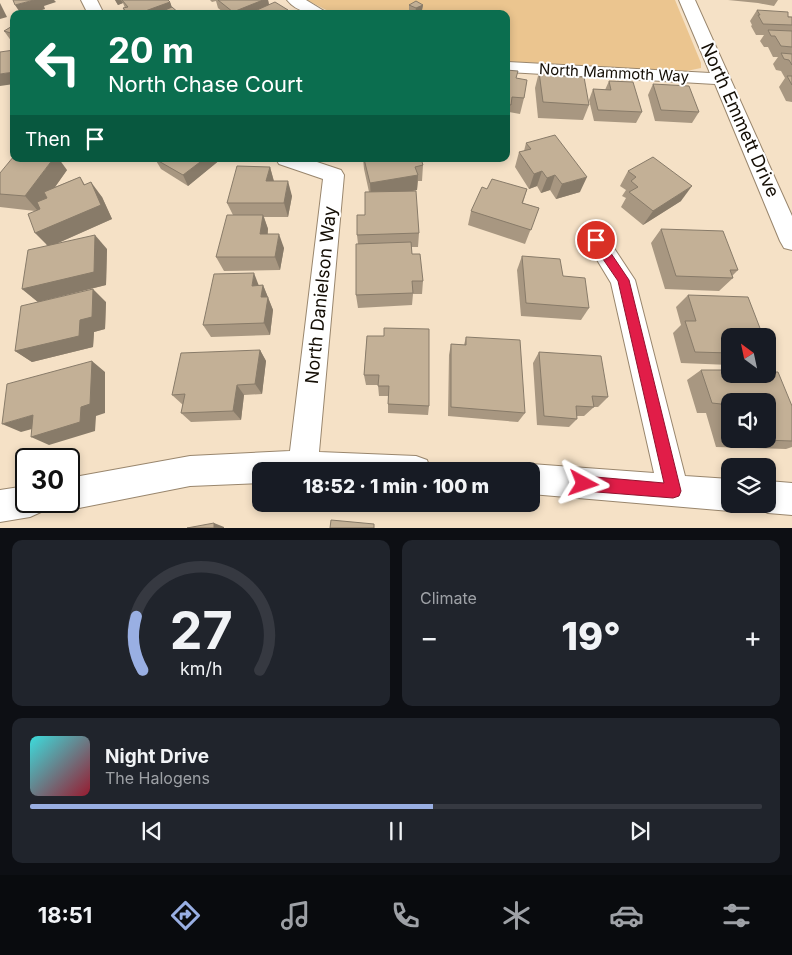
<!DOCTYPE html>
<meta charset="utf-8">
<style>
:root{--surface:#171b24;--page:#20242c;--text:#f1f3f6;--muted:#9ea1a6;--line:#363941;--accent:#99afe3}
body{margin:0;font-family:Inter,sans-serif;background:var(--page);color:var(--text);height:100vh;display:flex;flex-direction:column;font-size:19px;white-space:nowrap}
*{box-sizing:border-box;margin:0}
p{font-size:16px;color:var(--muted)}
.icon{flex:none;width:28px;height:28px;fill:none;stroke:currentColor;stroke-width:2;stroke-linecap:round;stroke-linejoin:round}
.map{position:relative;height:528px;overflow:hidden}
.details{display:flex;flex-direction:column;gap:12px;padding:12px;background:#0d0f14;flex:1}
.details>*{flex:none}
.guide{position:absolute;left:10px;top:10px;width:500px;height:152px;border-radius:10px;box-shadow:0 2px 8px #0003;background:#0b6e4f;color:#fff;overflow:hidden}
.needle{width:32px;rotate:327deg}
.tools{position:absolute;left:721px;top:328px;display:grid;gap:10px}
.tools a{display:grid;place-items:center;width:55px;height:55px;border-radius:10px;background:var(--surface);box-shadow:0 2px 8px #0003;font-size:25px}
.speed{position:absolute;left:15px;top:448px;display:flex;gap:10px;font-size:25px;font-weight:700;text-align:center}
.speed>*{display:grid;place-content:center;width:65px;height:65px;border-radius:50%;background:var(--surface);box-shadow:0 2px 8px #0003;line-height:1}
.speed .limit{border:2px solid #111;border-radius:8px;background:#fff;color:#111}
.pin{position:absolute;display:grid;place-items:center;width:42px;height:42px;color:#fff;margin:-21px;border:2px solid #fff;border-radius:50%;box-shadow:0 1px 5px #0007}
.me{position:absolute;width:55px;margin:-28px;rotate:95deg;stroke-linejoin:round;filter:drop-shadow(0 0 4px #0008)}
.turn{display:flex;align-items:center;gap:18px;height:105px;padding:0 15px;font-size:22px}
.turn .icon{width:65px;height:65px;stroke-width:2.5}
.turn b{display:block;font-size:35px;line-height:42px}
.then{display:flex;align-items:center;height:48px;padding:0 15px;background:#0003;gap:10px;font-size:19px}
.big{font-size:38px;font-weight:800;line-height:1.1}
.details .tile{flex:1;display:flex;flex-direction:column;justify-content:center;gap:8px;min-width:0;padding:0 18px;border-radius:10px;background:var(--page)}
.details .dial{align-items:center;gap:0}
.dial svg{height:130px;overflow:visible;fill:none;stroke:var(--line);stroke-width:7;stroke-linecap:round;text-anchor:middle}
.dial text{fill:var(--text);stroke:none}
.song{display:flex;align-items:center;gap:15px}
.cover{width:60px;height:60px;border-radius:8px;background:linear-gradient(135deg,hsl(180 70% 55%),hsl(350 70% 35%))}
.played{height:5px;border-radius:2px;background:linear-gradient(90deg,var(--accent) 55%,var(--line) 55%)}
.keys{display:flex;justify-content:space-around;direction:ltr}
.heat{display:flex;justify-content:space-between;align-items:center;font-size:28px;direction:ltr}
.details .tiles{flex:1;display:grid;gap:12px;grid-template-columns:1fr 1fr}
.tile:last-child{grid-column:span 2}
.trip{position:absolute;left:252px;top:462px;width:288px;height:50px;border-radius:10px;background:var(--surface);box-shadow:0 2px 8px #0003;font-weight:800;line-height:50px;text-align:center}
.tabs{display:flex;height:80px;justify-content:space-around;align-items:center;background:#090b0e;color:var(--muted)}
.tabs .icon{width:35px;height:35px}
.tabs .active{color:var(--accent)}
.tabs b{font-size:22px;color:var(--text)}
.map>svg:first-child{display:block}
.green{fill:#ebc58f}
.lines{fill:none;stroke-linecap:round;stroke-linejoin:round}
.minor-casing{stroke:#99866d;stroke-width:2}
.minor{fill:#fff;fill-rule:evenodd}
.wall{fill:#a89781;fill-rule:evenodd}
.shaded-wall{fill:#887b69}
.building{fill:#c3b096;stroke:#887b69}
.route{fill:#e11d48;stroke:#92132f}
.labels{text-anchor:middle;stroke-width:4;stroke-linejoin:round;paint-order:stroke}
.far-street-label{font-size:15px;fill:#130d04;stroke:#fff}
.street-label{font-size:18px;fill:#130d04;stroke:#fff}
</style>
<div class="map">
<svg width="792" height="528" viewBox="0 0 792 528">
<rect width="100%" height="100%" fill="#f5e1c6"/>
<!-- green -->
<polygon class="green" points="307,0 675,0 701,63 701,68 682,72 506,61 506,14 334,14"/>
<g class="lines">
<!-- minor casing -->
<g class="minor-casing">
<g id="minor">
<polygon points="81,0 97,0 104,14 88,14"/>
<path d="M287 0H306L329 14C314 14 297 13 287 0Z"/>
<polygon points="679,0 695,0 792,216 792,250 784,248 780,241 715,84 506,72 506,62 710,73"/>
<polygon points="276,159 308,159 341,170 344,175 319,452 416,456 427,460 431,471 261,471 261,483 190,486 69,510 58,505 56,501 69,501 69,478 190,456 290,451 323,179 279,164"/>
<polygon points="596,231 604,233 635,280 685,476 730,479 730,504 742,504 741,506 730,511 531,494 531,471 519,471 520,468 531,464 654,473 611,283 585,240 588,233"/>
<polygon points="768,481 792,483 792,515 768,513 757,508 755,504 768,504"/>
<polygon points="26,486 26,501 46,501 41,512 30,517 0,522 0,490"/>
</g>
</g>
<!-- minor -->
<use href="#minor" class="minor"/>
</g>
<!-- wall -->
<g class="wall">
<polygon points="115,0 168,0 170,2 172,8 180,14 125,14 123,8 125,8 123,3 118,5"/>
<polygon points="210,0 268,0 269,5 288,14 225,14 218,8 216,1 212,2"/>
<polygon points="728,0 778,0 774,6 758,3"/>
<polygon points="409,5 423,5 422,10 415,14 409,10"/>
<polygon points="757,10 792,17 792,102 786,101 779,87 785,78 781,71 776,70 773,64 778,57 773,57 768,47 764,47 760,41 764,35 756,35 751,26 752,25 750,21"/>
<polygon points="14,25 14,42 12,42 4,31"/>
<polygon points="506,70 516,78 524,98 520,114 509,112 507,120 506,120"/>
<polygon points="539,72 562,76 589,105 583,120 538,118 535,88"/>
<polygon points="609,81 642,112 636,123 594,121 589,100 593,89 605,90"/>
<polygon points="653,84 699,112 692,123 655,121 648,95"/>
<polygon points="526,143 580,192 556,199 550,190 541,193 537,186 529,189 515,167 519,152 524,151"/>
<polygon points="155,159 221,159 188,186 161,169"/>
<polygon points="363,159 421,159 423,165 422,181 418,181 417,190 413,191 419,233 418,247 412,247 412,254 423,281 422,294 413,294 412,305 358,308 356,295 358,244 357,235 365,215 369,192 364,169"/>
<polygon points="270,167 274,181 292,196 288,217 264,217 268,229 268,234 284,248 280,270 224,271 216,257 233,215 227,203"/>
<polygon points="67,170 55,187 80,177 85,185 102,197 112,219 58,243 107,249 106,285 41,301 106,302 105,329 94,332 93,347 32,362 15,351 38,302 22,289 47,246 35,211 0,207 0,173"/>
<polygon points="628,171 681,201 643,225 621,207 626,198 622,196 626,190 620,186"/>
<polygon points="487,189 527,189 523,203 539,208 525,244 468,225 471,211"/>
<polygon points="661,229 738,270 732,276 733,278 719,291 665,289 651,243"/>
<polygon points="522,256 563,276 589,308 581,320 521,316 517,270"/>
<polygon points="259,285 263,285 273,310 270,335 211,337 203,325"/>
<polygon points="688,295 730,336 730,365 681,363 673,333 681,325 676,307"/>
<polygon points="367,336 429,406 428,415 388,413 388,396 379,396 378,385 366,385 364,375"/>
<polygon points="466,337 525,413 518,422 448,416 449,355 451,344 464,345"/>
<polygon points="260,350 266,361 262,394 244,395 241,420 191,422 181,413 183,405 172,395"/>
<polygon points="539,352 608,397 598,407 594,407 584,416 577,416 577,419 569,427 537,425 533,363"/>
<path d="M701 370 792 406V447L786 449 716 447 706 413H697L687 380ZM730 401 768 439H730Z"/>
</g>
<!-- shaded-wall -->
<g class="shaded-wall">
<polygon points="34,0 54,0 56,2 44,6 45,9 31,14 21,14 15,5"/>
<polygon points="115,0 121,0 123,3 118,5"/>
<polygon points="263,0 268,0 270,9 258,14 233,14 233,12"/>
<polygon points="170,2 174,13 172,14 137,14"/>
<polygon points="0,3 7,17 0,19"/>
<polygon points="423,5 422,10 415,14 416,8"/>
<polygon points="288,10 288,14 280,14"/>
<polygon points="14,72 14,84 0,86 0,74"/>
<polygon points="53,159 59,159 67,170 38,211 25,196"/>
<polygon points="204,159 221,159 188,186 183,175"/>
<polygon points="270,167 274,182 266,181"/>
<polygon points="542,171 537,186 529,189 534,174"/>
<polygon points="418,175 417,190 371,198 370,183"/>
<polygon points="555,175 550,190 541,193 547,178"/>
<polygon points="587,177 580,192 556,199 562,184"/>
<polygon points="288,181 292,196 288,217 284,203"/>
<polygon points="91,182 102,197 112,219 49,247 35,233"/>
<polygon points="692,186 681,201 643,225 653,211"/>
<polygon points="263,215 268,229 265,248 260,234"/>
<polygon points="279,234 284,248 280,270 275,257"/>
<polygon points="95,235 107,249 106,285 38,302 22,289"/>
<polygon points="254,273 259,286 252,286"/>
<polygon points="263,285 273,310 270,335 264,323 261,297"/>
<polygon points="93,289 106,302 105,329 94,332 93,347 32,362 15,351 80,320"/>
<polygon points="260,350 266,361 262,394 255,384"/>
<polygon points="92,361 105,372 105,413 96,416 95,431 49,445 31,437"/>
<polygon points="237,385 244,395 241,420 233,411"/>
<polygon points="33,415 50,424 21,432 2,424"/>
<polygon points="214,523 224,527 224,528 214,528"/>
</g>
<!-- building -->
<g class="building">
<polygon points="13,0 34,0 15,5"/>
<polygon points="122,0 168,0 170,2 137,14 128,14 123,8 128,7"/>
<polygon points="218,0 263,0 233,12"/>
<polygon points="416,1 423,5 416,8 409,5"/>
<polygon points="275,2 288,10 280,14 248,14"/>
<polygon points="172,7 180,14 156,14"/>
<polygon points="757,10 788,12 788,17 792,17 792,25 763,24 758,15 760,15"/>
<polygon points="14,25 14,34 4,31"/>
<polygon points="768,30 792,31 792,47 781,46 775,36 771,36"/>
<polygon points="14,50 14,72 0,74 0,52"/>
<polygon points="781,53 792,54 792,65 789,60 784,59"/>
<polygon points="506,70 518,71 516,78 527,80 524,98 512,97 511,105 506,104"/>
<polygon points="539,72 562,74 562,76 584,77 589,105 543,102"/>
<polygon points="787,76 792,76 792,85"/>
<polygon points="609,81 633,82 642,112 598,110 593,89 611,90"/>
<polygon points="653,84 689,86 699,112 661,110"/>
<polygon points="14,86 14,92 10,88"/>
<polygon points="555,135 587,177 562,184 555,175 547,178 542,171 534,174 519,152 531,149 526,143"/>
<polygon points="14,156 14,159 53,159 25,196 0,194 0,173"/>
<polygon points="653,157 692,186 653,211 629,192 638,187 631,181 636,177 628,171"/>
<polygon points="155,159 204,159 183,175"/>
<polygon points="364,159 421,159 423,165 415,167 418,175 370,183"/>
<polygon points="237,166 270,167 266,181 288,181 284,203 227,203"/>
<polygon points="80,177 84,185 91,182 101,205 35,233 28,214 40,209 37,202 47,198 44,192"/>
<polygon points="492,179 527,189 522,203 539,208 531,230 471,211 482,187 487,189"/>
<polygon points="416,191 419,233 357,235 357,215 365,215 365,192"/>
<polygon points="227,215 263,215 260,234 279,234 275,257 216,257"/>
<polygon points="661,229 723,231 738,270 730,270 733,278 676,276"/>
<polygon points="95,235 94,272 22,289 28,250"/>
<polygon points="411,242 412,254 420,254 423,281 412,281 413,293 356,295 356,244"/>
<polygon points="522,256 560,259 563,276 585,278 589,308 526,303"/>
<polygon points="254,273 252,286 263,285 261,297 268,297 264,323 203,325 214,274"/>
<polygon points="93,289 92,317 80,320 79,336 15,351 21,306"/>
<polygon points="688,295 748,297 763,336 730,336 730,353 695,352 685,321 696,321"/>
<polygon points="384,328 429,329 429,406 388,404 389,386 378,386 379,375 364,375 367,336 384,336"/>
<polygon points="466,337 520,340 525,413 451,407 451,344 466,345"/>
<polygon points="768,348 770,355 768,355"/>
<polygon points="260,350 255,384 237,385 233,411 181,413 185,394 172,395 181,353"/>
<polygon points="539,352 601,356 608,397 592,396 594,407 576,406 577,419 544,416"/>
<polygon points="92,361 90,404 81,407 80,422 31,437 33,415 2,424 7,384"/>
<polygon points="701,370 730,370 730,374 768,374 768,372 778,372 792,406 792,441 733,439 768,439 768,401 730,401 730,430 721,404 712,403"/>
<polygon points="331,520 374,524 374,528 330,528"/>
<polygon points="214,523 214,528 187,528"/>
</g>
<!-- route -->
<polygon class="route" points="596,235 600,237 629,280 681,491 679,496 673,498 584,491 579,489 577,484 579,478 584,476 664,483 618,281 590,240"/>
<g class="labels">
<!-- far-street labels -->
<g class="far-street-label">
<text transform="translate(614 73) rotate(3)" y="5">North Mammoth Way</text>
</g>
<!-- street labels -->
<g class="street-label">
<text transform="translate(740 120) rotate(66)" y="6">North Emmett Drive</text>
<text transform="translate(321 295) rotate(-84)" y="6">North Danielson Way</text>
</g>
</g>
</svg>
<div class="tools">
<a><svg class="needle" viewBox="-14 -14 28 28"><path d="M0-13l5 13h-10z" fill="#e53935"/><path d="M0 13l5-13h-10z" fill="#9ea1a6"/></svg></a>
<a><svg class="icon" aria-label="sound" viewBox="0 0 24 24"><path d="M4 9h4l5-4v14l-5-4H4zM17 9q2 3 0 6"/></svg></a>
<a><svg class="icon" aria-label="layers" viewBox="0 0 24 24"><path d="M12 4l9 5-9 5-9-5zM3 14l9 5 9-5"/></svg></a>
</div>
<div class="speed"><div class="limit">30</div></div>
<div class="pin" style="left:596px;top:240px;background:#d93025"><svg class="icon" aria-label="arrive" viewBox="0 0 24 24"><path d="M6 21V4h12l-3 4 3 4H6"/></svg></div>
<svg class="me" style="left:584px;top:484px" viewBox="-20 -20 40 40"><path d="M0-17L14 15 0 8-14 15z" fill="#e11d48" stroke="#fff" stroke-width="4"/></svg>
<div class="trip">18:52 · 1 min · 100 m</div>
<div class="guide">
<div class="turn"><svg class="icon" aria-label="left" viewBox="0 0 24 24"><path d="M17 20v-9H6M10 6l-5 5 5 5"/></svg><div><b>20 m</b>North Chase Court</div></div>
<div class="then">Then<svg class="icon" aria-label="arrive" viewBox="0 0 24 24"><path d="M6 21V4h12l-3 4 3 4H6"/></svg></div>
</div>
</div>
<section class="details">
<div class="tiles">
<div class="tile dial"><svg viewBox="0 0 100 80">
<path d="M14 69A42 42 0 1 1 86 69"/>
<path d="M14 69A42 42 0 0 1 10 36" stroke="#99afe3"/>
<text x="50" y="56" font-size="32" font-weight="700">27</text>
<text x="50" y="72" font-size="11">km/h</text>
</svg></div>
<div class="tile"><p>Climate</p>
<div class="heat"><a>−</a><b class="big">19°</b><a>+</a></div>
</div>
<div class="tile">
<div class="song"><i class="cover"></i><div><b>Night Drive</b><p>The Halogens</p></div></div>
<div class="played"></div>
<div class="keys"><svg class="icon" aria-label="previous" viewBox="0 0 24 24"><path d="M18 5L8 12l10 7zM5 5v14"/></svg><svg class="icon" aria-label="pause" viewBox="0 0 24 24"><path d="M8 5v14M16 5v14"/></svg><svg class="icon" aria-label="next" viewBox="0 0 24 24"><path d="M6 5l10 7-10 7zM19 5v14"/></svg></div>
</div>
</div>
</section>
<nav class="tabs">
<b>18:51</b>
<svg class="icon active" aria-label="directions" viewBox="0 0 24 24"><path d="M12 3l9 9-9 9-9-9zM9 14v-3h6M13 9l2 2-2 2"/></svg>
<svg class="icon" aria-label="music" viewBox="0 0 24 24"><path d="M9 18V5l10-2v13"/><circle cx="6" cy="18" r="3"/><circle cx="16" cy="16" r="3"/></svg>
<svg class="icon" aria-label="phone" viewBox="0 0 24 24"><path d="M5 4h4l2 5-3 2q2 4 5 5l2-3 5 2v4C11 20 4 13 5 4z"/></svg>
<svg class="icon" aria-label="climate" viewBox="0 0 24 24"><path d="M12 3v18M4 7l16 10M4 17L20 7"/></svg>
<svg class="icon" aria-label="car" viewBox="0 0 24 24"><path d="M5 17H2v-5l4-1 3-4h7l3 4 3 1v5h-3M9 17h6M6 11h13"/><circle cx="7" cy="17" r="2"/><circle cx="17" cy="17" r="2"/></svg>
<svg class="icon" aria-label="filters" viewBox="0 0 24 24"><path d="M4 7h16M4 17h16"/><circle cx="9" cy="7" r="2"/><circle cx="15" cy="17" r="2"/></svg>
</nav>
